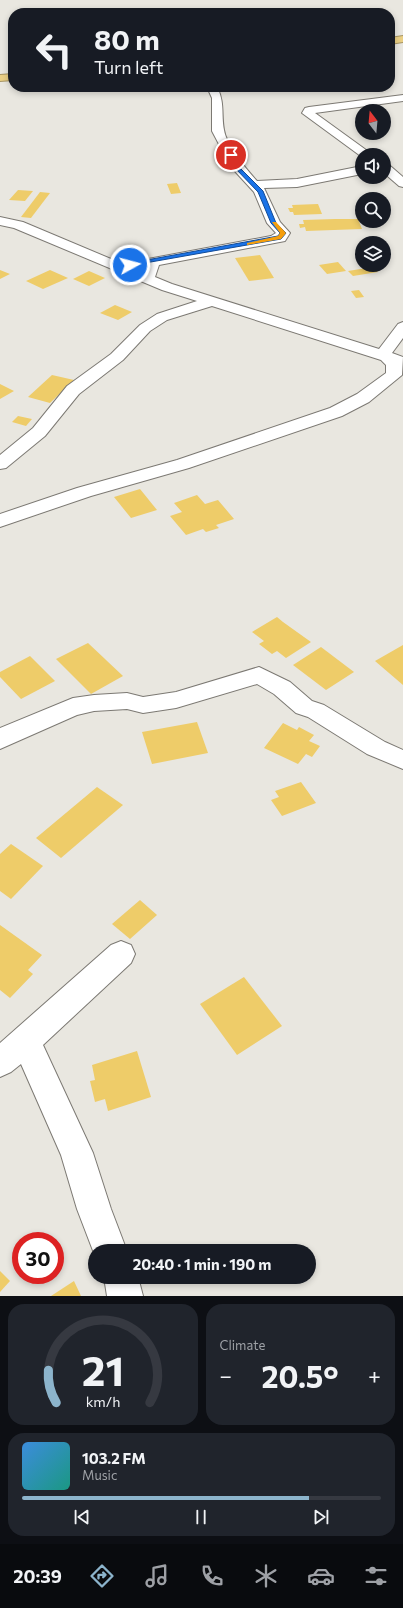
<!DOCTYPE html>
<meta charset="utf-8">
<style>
:root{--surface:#171b24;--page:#20242c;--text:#f1f3f6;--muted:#9ea1a6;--line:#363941;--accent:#8cb4cc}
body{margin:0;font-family:Commissioner,sans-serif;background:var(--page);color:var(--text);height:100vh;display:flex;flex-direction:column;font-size:15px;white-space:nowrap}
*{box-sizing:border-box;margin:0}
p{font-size:13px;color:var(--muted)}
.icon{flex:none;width:22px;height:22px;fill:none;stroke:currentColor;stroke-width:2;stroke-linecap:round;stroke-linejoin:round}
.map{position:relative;height:1296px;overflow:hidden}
.details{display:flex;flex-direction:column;gap:8px;padding:8px;background:#0d0f14;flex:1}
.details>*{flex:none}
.banner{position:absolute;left:8px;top:8px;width:387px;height:84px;border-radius:16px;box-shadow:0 2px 6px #0003;background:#171b24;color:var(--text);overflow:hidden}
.needle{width:26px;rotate:344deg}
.controls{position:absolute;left:355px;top:104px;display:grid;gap:8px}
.controls a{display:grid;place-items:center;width:36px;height:36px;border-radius:50%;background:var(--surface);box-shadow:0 2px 6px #0003;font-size:20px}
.speed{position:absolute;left:12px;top:1232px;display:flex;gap:8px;font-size:20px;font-weight:700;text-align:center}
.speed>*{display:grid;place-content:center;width:52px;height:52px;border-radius:50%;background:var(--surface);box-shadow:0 2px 6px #0003;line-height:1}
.speed .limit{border:6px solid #d22;background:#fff;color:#111}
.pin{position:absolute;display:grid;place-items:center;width:34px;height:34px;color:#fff;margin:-17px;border:2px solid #fff;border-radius:50%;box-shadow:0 1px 4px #0007}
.me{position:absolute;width:44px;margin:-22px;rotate:83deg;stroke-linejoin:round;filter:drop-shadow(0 0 3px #0008)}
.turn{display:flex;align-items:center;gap:14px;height:84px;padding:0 20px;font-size:18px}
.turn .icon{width:52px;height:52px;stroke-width:2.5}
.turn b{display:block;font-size:28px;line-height:34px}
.big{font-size:30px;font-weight:700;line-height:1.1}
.details .widget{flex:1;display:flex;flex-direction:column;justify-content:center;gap:6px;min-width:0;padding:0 14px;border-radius:16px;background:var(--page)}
.details .dial{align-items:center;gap:0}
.dial svg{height:104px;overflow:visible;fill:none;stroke:var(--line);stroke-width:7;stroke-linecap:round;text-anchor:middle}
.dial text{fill:var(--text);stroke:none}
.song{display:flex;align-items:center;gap:12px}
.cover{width:48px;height:48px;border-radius:6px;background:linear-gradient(135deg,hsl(210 70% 55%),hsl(170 70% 35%))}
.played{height:4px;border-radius:2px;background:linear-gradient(90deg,var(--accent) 80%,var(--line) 80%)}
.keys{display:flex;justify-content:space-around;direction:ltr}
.heat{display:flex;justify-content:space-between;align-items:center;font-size:22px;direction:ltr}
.details .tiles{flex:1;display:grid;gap:8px;grid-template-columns:1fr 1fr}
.widget:last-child{grid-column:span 2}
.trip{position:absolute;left:88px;top:1244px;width:228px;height:40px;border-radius:20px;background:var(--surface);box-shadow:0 2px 6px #0003;font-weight:700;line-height:40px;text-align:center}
.tab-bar{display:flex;height:64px;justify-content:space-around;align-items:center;background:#090b0e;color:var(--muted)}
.tab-bar .icon{width:28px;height:28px}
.tab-bar .selected{color:var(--accent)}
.tab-bar b{font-size:18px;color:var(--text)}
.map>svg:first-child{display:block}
.building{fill:#eecc69}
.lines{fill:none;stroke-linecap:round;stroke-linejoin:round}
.street-casing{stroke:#7c7973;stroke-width:2}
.highway-casing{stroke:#a79564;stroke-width:2}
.street{fill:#fff;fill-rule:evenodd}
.highway{fill:#eacf85;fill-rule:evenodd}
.route{fill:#1a73e8;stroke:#114b97}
.slow{fill:#f59e0b}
</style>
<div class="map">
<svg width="403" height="1296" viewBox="0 0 403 1296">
<rect width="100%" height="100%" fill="#e9e7e0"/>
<!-- building -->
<g class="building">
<polygon points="177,183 181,193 171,194 167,184"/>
<polygon points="18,190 33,191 25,201 9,200"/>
<polygon points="40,192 50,193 31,218 21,217"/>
<polygon points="318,204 322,214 294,215 293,212 290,212 288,208 293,208 292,205"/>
<polygon points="335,219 358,219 362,229 306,231 305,227 300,228 299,224 304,224 303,220"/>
<polygon points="260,255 274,278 249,281 235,258"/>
<polygon points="338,262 346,271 327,274 319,265"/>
<polygon points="373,267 378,272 353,276 348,271"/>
<polygon points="0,270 10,274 0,279"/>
<polygon points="50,270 68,278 43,289 26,281"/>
<polygon points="89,271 105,278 89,286 73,279"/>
<polygon points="359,290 364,297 356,298 351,291"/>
<polygon points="115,305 132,312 118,320 100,313"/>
<polygon points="52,375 74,380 50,403 28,397"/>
<polygon points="0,384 14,391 0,399"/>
<polygon points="18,416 32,419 26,426 12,422"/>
<polygon points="140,489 157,510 131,518 114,497"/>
<polygon points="197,495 205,504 218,500 234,519 216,525 219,528 206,532 203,529 186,535 170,516 182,512 174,503"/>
<polygon points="277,617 283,622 311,642 286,658 277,651 272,654 259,644 264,641 252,632"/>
<polygon points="88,643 123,676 91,694 56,659"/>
<polygon points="403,645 403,685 375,661"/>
<polygon points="321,647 354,672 326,690 293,665"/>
<polygon points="30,656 55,681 21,699 0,677 0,672"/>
<polygon points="197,722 208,753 152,764 142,732"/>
<polygon points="283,723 297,730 299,727 314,735 309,741 320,746 312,757 306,754 298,764 264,748"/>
<polygon points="301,782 316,803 282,816 271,800 279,797 275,791"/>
<polygon points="97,787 123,805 61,858 36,838"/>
<polygon points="11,844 43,866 11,899 0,891 0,854"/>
<polygon points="140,900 157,915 130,939 112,924"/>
<polygon points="0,925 42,955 28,970 33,974 10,998 0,990"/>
<polygon points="244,977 282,1026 237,1055 200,1004"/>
<polygon points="137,1051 151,1097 108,1111 105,1099 95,1102 90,1081 95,1080 92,1065"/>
<polygon points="0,1271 10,1281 0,1292"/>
<polygon points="74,1281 81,1296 51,1296"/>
</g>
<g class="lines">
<!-- street casing -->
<g class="street-casing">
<g id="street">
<path d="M207 87H217C225 103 221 113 224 130 226 145 247 170 257 181L297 179 362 166V174L297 187 264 188 280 222 290 233 285 241 159 265 155 277 172 284 379 349 398 324 403 322V338L392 353 403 357 402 375 369 402 342 416 189 468 91 496 0 527V514L77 488 177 460 330 408 357 394 386 373V365L381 360 212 306 167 320 150 331 123 360 79 394 45 436 6 468 0 469V455L33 428 67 386 111 354 140 325 157 314 197 301 162 290 14 228 0 225V217L23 222 142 272 148 259 271 236 276 233 267 223 254 192 231 167 212 131V98Z"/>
<polygon points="403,95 403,101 315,113 373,155 362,155 362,157 302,113 305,108 309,107"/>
<polygon points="384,163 388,164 403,177 403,187 399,186 384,173"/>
<polygon points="259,667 290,682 312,701 324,705 385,742 403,750 403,769 367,754 308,717 296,713 274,694 257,684 176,708 143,713 127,709 94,711 77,715 0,749 0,728 73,698 94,695 127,693 143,697 176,692"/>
<polygon points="121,941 131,945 135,954 131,963 43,1045 93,1153 111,1209 127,1251 95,1251 95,1256 77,1209 61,1155 21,1064 11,1072 0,1077 0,1043 111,945"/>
<polygon points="104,1277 138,1277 143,1296 107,1296"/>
</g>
</g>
<!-- highway casing -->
<g class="highway-casing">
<g id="highway">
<polygon points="403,36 403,42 390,44 390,38"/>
<polygon points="13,74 13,80 0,81 0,75"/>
</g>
</g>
<!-- street -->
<use href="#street" class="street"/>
<!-- highway -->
<use href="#highway" class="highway"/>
</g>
<!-- route -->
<polygon class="route" points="231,154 239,167 263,191 276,223 286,233 281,239 128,266 128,264 130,263 278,236 280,233 271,223 258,192 235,168 228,155"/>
<!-- slow -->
<polygon class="slow" points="272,222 276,222 286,233 281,239 247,245 247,243 278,236 280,233"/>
</svg>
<div class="controls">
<a><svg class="needle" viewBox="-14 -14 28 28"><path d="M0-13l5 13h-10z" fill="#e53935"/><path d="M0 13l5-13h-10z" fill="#9ea1a6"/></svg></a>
<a><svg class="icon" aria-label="sound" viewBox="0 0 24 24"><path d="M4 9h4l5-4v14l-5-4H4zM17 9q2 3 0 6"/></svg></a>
<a><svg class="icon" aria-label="search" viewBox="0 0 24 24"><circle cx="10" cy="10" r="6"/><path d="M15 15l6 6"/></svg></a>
<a><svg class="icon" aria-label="layers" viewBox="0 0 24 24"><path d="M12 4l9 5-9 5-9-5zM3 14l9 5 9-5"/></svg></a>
</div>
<div class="speed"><div class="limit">30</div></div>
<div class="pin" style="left:231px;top:155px;background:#d93025"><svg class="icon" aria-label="arrive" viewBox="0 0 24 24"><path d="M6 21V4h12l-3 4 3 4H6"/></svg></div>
<svg class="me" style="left:130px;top:265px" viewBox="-20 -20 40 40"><circle r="17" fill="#1a73e8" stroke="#fff" stroke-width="3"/><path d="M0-11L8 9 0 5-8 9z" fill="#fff"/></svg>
<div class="trip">20:40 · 1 min · 190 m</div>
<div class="banner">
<div class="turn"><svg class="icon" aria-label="left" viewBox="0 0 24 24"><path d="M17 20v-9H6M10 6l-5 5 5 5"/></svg><div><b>80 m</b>Turn left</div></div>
</div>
</div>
<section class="details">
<div class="tiles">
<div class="widget dial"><svg viewBox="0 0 100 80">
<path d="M14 69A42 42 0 1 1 86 69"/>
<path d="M14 69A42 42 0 0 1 8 44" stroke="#8cb4cc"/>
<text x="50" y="56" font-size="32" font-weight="700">21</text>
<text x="50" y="72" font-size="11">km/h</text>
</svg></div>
<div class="widget"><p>Climate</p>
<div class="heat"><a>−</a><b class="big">20.5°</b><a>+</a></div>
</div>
<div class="widget">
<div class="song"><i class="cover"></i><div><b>103.2 FM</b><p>Music</p></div></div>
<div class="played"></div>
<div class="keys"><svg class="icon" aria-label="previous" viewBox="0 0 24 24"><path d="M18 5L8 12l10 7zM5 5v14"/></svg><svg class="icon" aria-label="pause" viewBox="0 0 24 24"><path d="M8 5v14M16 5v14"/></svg><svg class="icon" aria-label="next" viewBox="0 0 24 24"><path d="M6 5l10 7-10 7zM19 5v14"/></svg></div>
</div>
</div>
</section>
<nav class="tab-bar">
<b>20:39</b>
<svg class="icon selected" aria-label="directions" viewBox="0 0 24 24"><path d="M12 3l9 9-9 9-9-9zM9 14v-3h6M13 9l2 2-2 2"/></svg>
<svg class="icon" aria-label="music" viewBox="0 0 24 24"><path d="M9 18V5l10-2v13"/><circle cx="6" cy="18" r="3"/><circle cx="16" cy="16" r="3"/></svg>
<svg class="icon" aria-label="phone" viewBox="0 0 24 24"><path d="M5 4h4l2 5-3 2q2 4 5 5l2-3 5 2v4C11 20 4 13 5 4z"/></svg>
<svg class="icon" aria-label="climate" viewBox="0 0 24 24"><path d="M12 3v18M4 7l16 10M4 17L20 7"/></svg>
<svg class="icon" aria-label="car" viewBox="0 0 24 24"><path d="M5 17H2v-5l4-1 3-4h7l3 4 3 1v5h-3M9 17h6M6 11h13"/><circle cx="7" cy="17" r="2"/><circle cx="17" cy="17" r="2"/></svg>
<svg class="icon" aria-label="filters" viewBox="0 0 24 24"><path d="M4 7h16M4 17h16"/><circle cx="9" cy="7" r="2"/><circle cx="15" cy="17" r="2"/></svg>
</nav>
